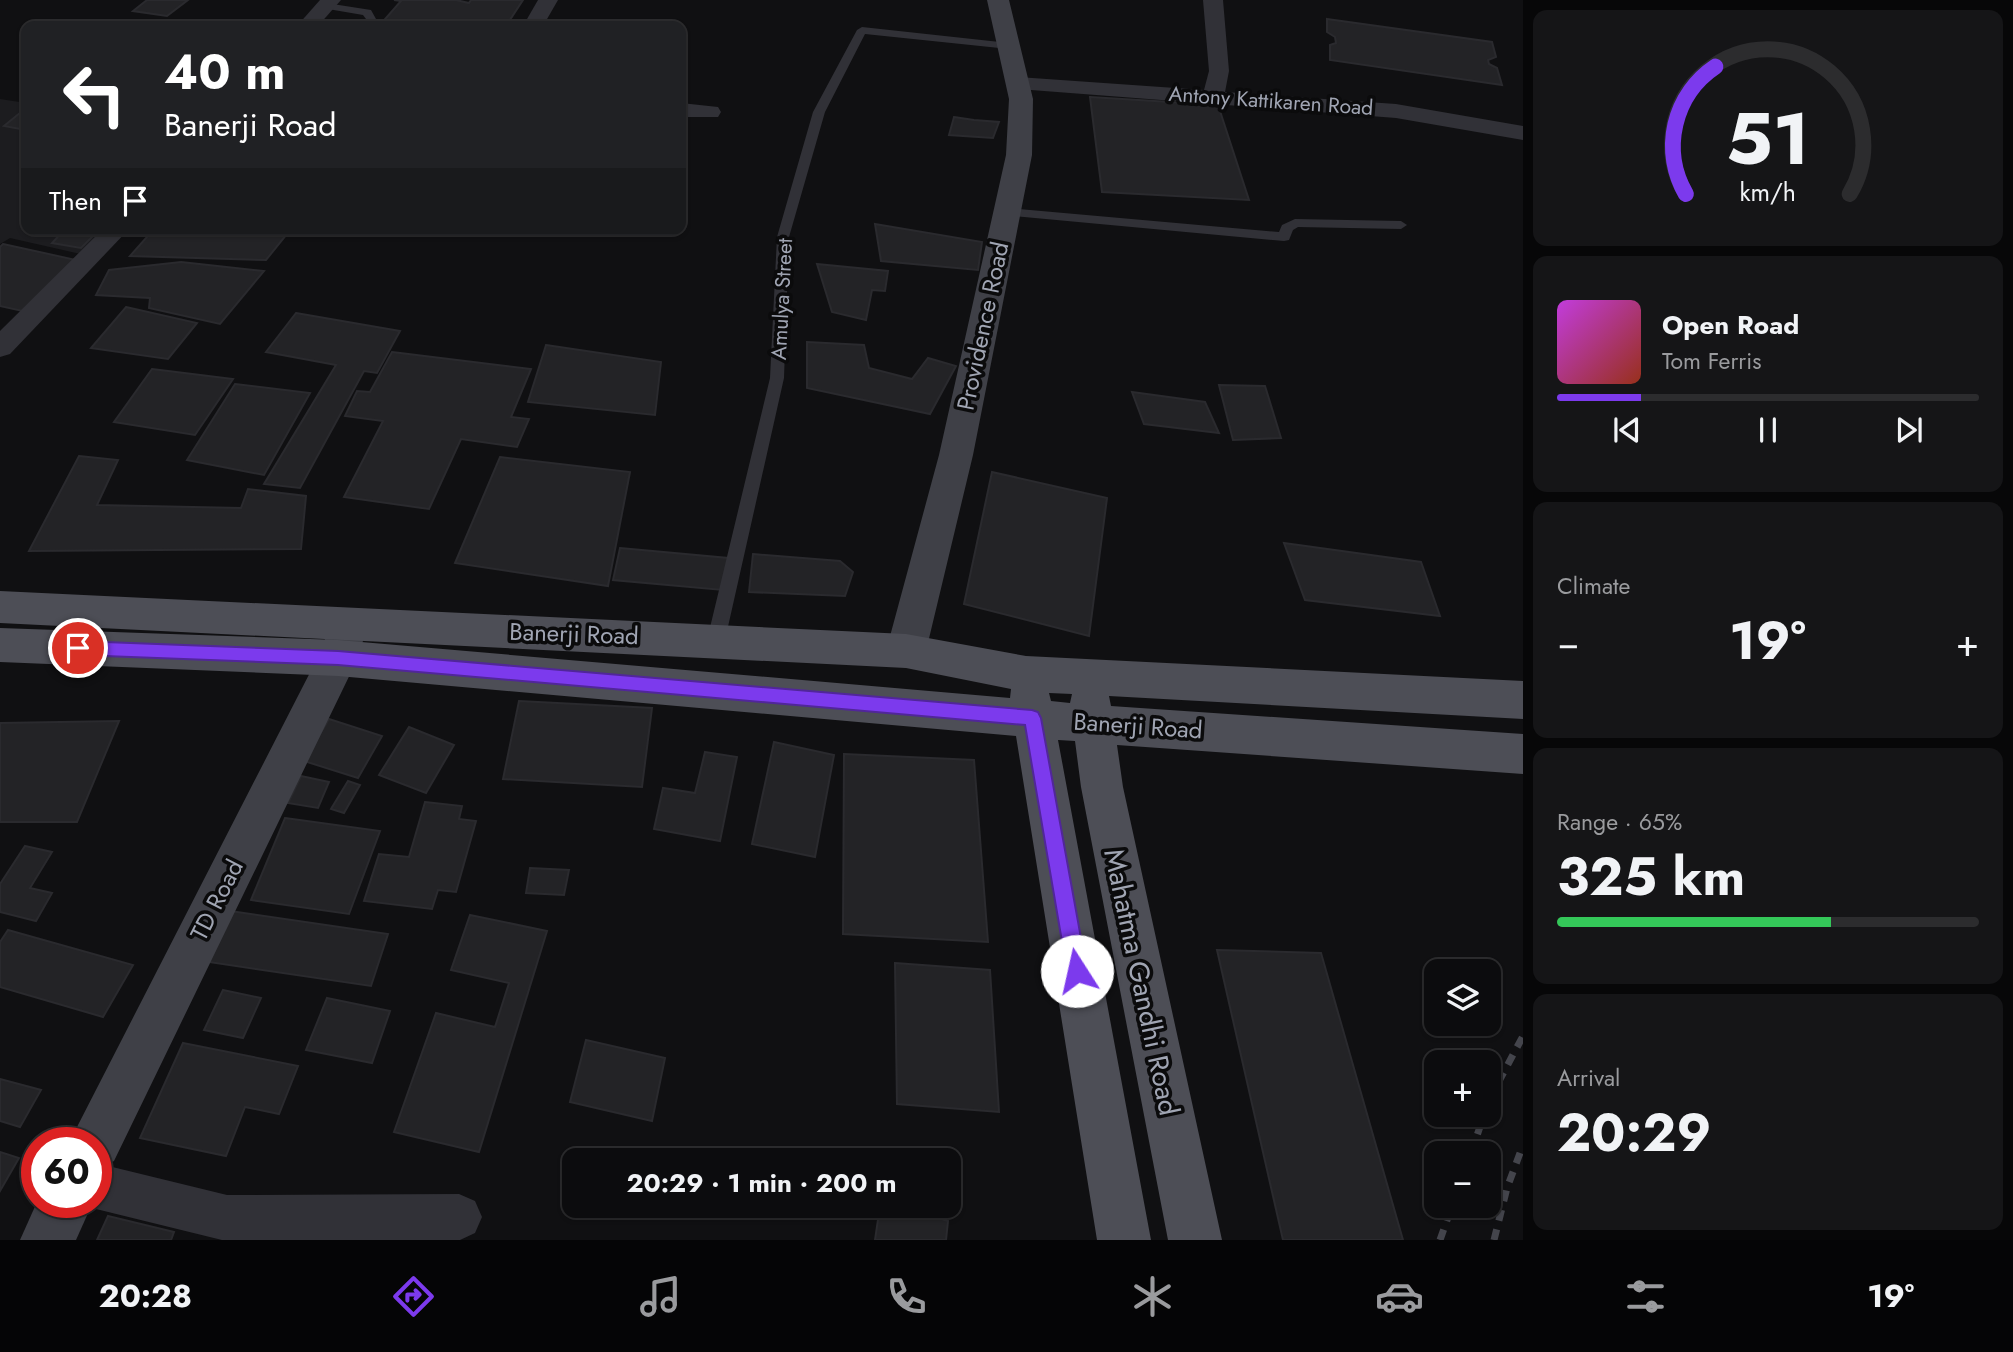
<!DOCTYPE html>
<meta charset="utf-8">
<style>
:root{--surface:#0c0c0e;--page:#151517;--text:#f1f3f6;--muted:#9a9b9e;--line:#2c2c2e;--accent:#7c3aed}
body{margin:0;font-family:Jost,sans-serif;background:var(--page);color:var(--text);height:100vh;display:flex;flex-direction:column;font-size:26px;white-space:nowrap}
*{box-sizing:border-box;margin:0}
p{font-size:23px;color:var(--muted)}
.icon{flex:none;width:38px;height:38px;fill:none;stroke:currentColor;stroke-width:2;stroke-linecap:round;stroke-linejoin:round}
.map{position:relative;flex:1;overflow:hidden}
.panel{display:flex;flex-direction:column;gap:10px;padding:10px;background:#070708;width:490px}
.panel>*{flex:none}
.banner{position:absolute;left:21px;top:21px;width:665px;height:214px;border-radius:14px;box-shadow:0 2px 5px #0004,0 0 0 2px var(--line);background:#202124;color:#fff;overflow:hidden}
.fabs{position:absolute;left:1424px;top:959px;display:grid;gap:14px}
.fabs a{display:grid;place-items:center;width:77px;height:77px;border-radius:14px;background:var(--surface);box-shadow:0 2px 5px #0004,0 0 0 2px var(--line);font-size:35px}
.speed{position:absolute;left:21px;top:1127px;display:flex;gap:14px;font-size:35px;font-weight:700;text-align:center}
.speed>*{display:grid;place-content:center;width:91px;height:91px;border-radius:50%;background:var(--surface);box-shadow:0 2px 5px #0004,0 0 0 2px var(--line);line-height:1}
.speed .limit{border:10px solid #d22;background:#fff;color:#111}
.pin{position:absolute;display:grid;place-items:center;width:60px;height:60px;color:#fff;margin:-30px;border:4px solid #fff;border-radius:50%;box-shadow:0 2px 7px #0007}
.me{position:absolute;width:77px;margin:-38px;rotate:350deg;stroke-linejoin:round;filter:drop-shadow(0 0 5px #0008)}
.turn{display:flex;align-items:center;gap:24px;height:147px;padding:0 28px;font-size:32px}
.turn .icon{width:91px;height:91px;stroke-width:2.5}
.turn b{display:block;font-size:49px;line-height:60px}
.then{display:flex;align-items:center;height:66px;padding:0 28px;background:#0003;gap:14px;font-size:26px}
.big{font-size:52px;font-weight:700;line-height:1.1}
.panel .widget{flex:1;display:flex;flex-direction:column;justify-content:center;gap:10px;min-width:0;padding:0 24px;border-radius:14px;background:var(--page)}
.panel .dial{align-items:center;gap:0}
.dial svg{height:182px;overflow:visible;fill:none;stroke:var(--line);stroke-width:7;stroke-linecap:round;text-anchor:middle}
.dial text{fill:var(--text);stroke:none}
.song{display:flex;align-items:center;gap:21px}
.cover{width:84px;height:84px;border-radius:10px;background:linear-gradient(135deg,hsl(290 70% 55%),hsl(10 70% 35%))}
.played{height:7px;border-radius:4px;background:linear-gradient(90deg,var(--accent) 20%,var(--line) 20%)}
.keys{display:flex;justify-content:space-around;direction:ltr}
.heat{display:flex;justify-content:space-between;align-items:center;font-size:38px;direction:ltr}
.charge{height:10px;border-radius:5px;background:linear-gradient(90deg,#34c759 65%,var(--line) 0)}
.trip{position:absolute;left:562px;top:1148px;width:399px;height:70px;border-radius:14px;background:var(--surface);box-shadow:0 2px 5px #0004,0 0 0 2px var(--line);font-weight:700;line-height:70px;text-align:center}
.tab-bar{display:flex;height:112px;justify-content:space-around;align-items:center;background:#050506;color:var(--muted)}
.tab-bar .icon{width:49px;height:49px}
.tab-bar .on{color:var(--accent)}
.tab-bar b{font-size:32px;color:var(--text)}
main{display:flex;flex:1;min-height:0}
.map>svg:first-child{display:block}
.built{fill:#1c1c1f}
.building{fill:#232326;stroke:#2a2a2e;stroke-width:2}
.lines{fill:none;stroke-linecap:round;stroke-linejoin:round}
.lane{fill:#313137;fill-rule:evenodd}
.street{fill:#313137;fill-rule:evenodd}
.secondary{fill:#3f4047;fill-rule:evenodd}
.primary{fill:#4d4e56;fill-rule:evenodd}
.rail{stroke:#44454c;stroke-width:7;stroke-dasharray:11 9;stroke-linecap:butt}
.route{fill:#7c3aed;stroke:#51269a;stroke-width:2}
.labels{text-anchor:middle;stroke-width:7;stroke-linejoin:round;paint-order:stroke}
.far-street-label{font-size:21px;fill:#a0a5b3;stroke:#0b0b0c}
.street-label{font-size:24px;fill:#a0a5b3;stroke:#0b0b0c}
.near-street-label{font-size:28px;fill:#a0a5b3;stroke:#0b0b0c}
</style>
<main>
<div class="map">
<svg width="1523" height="1240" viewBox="0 0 1523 1240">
<rect width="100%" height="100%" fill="#101012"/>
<!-- built -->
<polygon class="built" points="0,99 26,103 26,229 108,229 85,255 10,238 0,244"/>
<!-- building -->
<g class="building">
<polygon points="147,0 188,0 167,16 133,11"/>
<polygon points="394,0 456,0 469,3 471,0 523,0 506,26 379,26 401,1"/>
<polygon points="1327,19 1492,42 1496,57 1488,60 1489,64 1497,68 1502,85 1330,60 1330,45 1336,43 1335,37 1327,32"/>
<polygon points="1090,97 1218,105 1249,200 1102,192"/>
<polygon points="26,108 26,130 4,126"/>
<polygon points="954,117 974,120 999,122 993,138 949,135"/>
<polygon points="875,224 982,242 978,270 881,261"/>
<polygon points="65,229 100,229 81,248 52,243"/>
<polygon points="154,229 291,229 266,260 130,256"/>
<polygon points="3,244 76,260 27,312 0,306 0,247"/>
<polygon points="181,262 264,271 220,324 149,308 150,298 96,295 109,270"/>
<polygon points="817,264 888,271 885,291 872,290 866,320 832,312"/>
<polygon points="126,307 197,323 168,359 91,348"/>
<polygon points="296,313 400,331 377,373 364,371 300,488 264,484 336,365 266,352"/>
<polygon points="807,342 864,345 869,368 912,379 928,358 956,366 930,414 807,388"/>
<polygon points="546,345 661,362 655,415 528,402"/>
<polygon points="392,352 531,369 511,417 529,419 517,447 461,439 429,509 344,497 383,421 345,416 357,391 370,392"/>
<polygon points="152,369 233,379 195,435 114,422"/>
<polygon points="235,384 310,393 264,475 187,460"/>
<polygon points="1219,385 1265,386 1281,438 1233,440"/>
<polygon points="1132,392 1205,402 1219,433 1144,424"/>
<polygon points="79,456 118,460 97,505 241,508 248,489 306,496 301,549 29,551"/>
<polygon points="500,457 630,472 608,586 455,563"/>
<polygon points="992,472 1107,498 1089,636 964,604"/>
<polygon points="1284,543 1421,562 1440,616 1305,600"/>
<polygon points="620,548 728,558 723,590 613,580"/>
<polygon points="753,554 840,561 853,572 845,596 749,592"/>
<polygon points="519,701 652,708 642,787 503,779"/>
<polygon points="329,719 382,736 358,778 304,761"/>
<polygon points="119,721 77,822 0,822 0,723"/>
<polygon points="409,727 454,745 426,793 379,775"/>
<polygon points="774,742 834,755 815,857 752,844"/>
<polygon points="705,752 737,757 720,841 654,829 663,788 695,793"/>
<polygon points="844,754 974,760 988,942 843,934"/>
<polygon points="301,776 329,782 318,808 288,803"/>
<polygon points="348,781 360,785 344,813 331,809"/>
<polygon points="425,802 462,806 459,819 476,821 456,892 438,890 432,909 364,901 379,854 409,857"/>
<polygon points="285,818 380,831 349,914 251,900"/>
<polygon points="25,846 52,852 30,888 52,893 36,921 0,912 0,884"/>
<polygon points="530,868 569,870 564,895 526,893"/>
<polygon points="230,911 388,934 371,986 209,962"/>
<polygon points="470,915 547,931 479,1152 394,1132 436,1013 495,1027 509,983 451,970"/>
<polygon points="8,930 133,965 103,1017 0,987 0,942"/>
<polygon points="1217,950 1321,953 1403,1240 1283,1240"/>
<polygon points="895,963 990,970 999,1112 897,1104"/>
<polygon points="223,990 261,998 243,1038 204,1030"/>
<polygon points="327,998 390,1011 372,1063 306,1050"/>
<polygon points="586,1040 665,1058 652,1121 570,1102"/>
<polygon points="183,1043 298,1066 279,1114 245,1107 226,1156 140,1138"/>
<polygon points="0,1079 41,1090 20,1127 0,1121"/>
<polygon points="0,1152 19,1158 0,1191"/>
<polygon points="880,1206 898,1206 948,1221 946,1240 875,1240"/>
<polygon points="108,1216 174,1232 171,1240 97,1240"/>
</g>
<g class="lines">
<!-- lane -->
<g class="lane">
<polygon points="326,3 371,10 376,19 371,26 361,26 366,19 363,15 322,8 321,6"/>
<polygon points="862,27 1009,43 1014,46 1009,49 865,34 825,112 789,237 784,378 725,640 722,646 716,648 710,646 707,640 770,378 777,237 813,112 857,30"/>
<polygon points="1007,208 1279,232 1282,225 1295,219 1401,221 1407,225 1401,229 1298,227 1293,230 1289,240 1284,241 1003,215 1003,209"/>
</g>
<!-- street -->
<g class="street">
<polygon points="320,0 341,0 318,26 297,26"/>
<polygon points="538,0 558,0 543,26 523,26"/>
<polygon points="1203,0 1223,0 1229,71 1225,92 1396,104 1523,126 1523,140 1396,118 1018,89 1011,87 1007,83 1011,79 1018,77 1204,90 1209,71"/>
<polygon points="681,103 718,107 721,112 718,117 681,117"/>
<polygon points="103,229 129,229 10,354 0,357 0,331"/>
<polygon points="96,1163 227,1195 459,1194 475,1201 482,1217 475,1233 460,1240 222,1240 96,1209 80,1202 96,1202"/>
</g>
<!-- secondary -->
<g class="secondary">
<polygon points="987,0 1009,0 1033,99 1032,155 973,455 926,651 920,663 906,668 892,663 886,651 939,455 1006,155 1009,99"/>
<polygon points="348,610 362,615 367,627 358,658 114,1161 96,1169 96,1143 70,1143 78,1125 319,655 334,615"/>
<polygon points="37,1202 93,1202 76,1240 20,1240"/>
</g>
<!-- primary -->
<path class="primary" d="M0 591 906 634 1026 656 1523 681V719L1109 696 1111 706 1523 734V774L1117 745 1123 787 1222 1240H1168L1081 787 1075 741 1058 740 1151 1240H1097L1016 736 338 676 0 662V628L338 640 1010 698 1011 689 906 668 0 623ZM1049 693 1072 694 1070 703 1051 701Z"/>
<!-- rail -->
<g class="rail">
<polyline points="1489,1100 1523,1036"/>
<polyline points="1471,1153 1484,1115"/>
<polyline points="1440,1240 1452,1206"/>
<polyline points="1494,1240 1507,1188 1523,1145"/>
</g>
</g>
<!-- route -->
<polygon class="route" points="78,641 338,651 1032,710 1038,712 1041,718 1087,971 1084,978 1077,981 1070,978 1067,971 1025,725 338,665 78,655 72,653 70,648 72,643"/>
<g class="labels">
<!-- far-street labels -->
<g class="far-street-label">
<text transform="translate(1271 101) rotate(4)" y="7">Antony Kattikaren Road</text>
<text transform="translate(782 299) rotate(-87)" y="7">Amulya Street</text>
</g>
<!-- street labels -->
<g class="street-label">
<text transform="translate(983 326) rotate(-78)" y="8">Providence Road</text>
<text transform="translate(574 634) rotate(2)" y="8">Banerji Road</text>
<text transform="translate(1138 726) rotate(4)" y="8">Banerji Road</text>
<text transform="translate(217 900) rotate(-63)" y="8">TD Road</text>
</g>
<!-- near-street labels -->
<g class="near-street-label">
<text transform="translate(1142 982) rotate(78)" y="10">Mahatma Gandhi Road</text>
</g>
</g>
</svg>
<div class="fabs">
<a><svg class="icon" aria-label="layers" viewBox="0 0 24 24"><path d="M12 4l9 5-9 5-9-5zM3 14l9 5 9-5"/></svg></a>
<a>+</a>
<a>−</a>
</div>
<div class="speed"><div class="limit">60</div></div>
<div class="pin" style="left:78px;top:648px;background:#d93025"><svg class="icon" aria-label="arrive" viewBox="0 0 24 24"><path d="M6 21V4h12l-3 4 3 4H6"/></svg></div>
<svg class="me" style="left:1077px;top:971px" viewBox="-20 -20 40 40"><circle r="19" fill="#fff"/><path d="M0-13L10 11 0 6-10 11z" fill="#7c3aed"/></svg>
<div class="trip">20:29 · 1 min · 200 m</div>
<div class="banner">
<div class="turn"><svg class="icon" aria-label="left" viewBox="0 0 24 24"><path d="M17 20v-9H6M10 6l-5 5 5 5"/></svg><div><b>40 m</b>Banerji Road</div></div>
<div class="then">Then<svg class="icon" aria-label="arrive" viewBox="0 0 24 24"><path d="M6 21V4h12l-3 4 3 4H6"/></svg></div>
</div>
</div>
<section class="panel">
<div class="widget dial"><svg viewBox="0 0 100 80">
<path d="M14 69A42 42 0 1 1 86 69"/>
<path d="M14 69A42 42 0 0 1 27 13" stroke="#7c3aed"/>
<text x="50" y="56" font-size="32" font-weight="700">51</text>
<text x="50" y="72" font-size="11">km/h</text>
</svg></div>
<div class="widget">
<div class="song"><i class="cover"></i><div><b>Open Road</b><p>Tom Ferris</p></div></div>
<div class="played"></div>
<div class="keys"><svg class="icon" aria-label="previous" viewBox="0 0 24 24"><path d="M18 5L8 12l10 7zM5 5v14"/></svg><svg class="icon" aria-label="pause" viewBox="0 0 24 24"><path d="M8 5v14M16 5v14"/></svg><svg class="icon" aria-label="next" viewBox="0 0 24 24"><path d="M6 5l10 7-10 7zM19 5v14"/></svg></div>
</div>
<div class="widget"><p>Climate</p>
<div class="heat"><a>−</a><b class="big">19°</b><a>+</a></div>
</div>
<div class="widget"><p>Range · 65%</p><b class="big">325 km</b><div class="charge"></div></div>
<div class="widget"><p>Arrival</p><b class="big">20:29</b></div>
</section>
</main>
<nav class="tab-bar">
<b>20:28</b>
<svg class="icon on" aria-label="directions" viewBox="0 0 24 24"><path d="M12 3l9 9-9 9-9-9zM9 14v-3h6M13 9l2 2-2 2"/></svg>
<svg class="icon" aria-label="music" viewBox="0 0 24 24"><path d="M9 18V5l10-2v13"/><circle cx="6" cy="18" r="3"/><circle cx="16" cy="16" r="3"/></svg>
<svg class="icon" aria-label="phone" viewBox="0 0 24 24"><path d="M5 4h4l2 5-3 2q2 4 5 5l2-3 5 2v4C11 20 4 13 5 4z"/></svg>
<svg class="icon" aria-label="climate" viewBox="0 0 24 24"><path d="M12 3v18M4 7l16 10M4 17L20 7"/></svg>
<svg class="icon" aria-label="car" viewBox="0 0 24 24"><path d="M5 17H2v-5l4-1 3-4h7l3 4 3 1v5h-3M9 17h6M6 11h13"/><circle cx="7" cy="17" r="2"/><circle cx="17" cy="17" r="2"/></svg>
<svg class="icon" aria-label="filters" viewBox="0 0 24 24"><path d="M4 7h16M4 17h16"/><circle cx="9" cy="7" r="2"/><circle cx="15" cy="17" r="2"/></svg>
<b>19°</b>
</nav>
